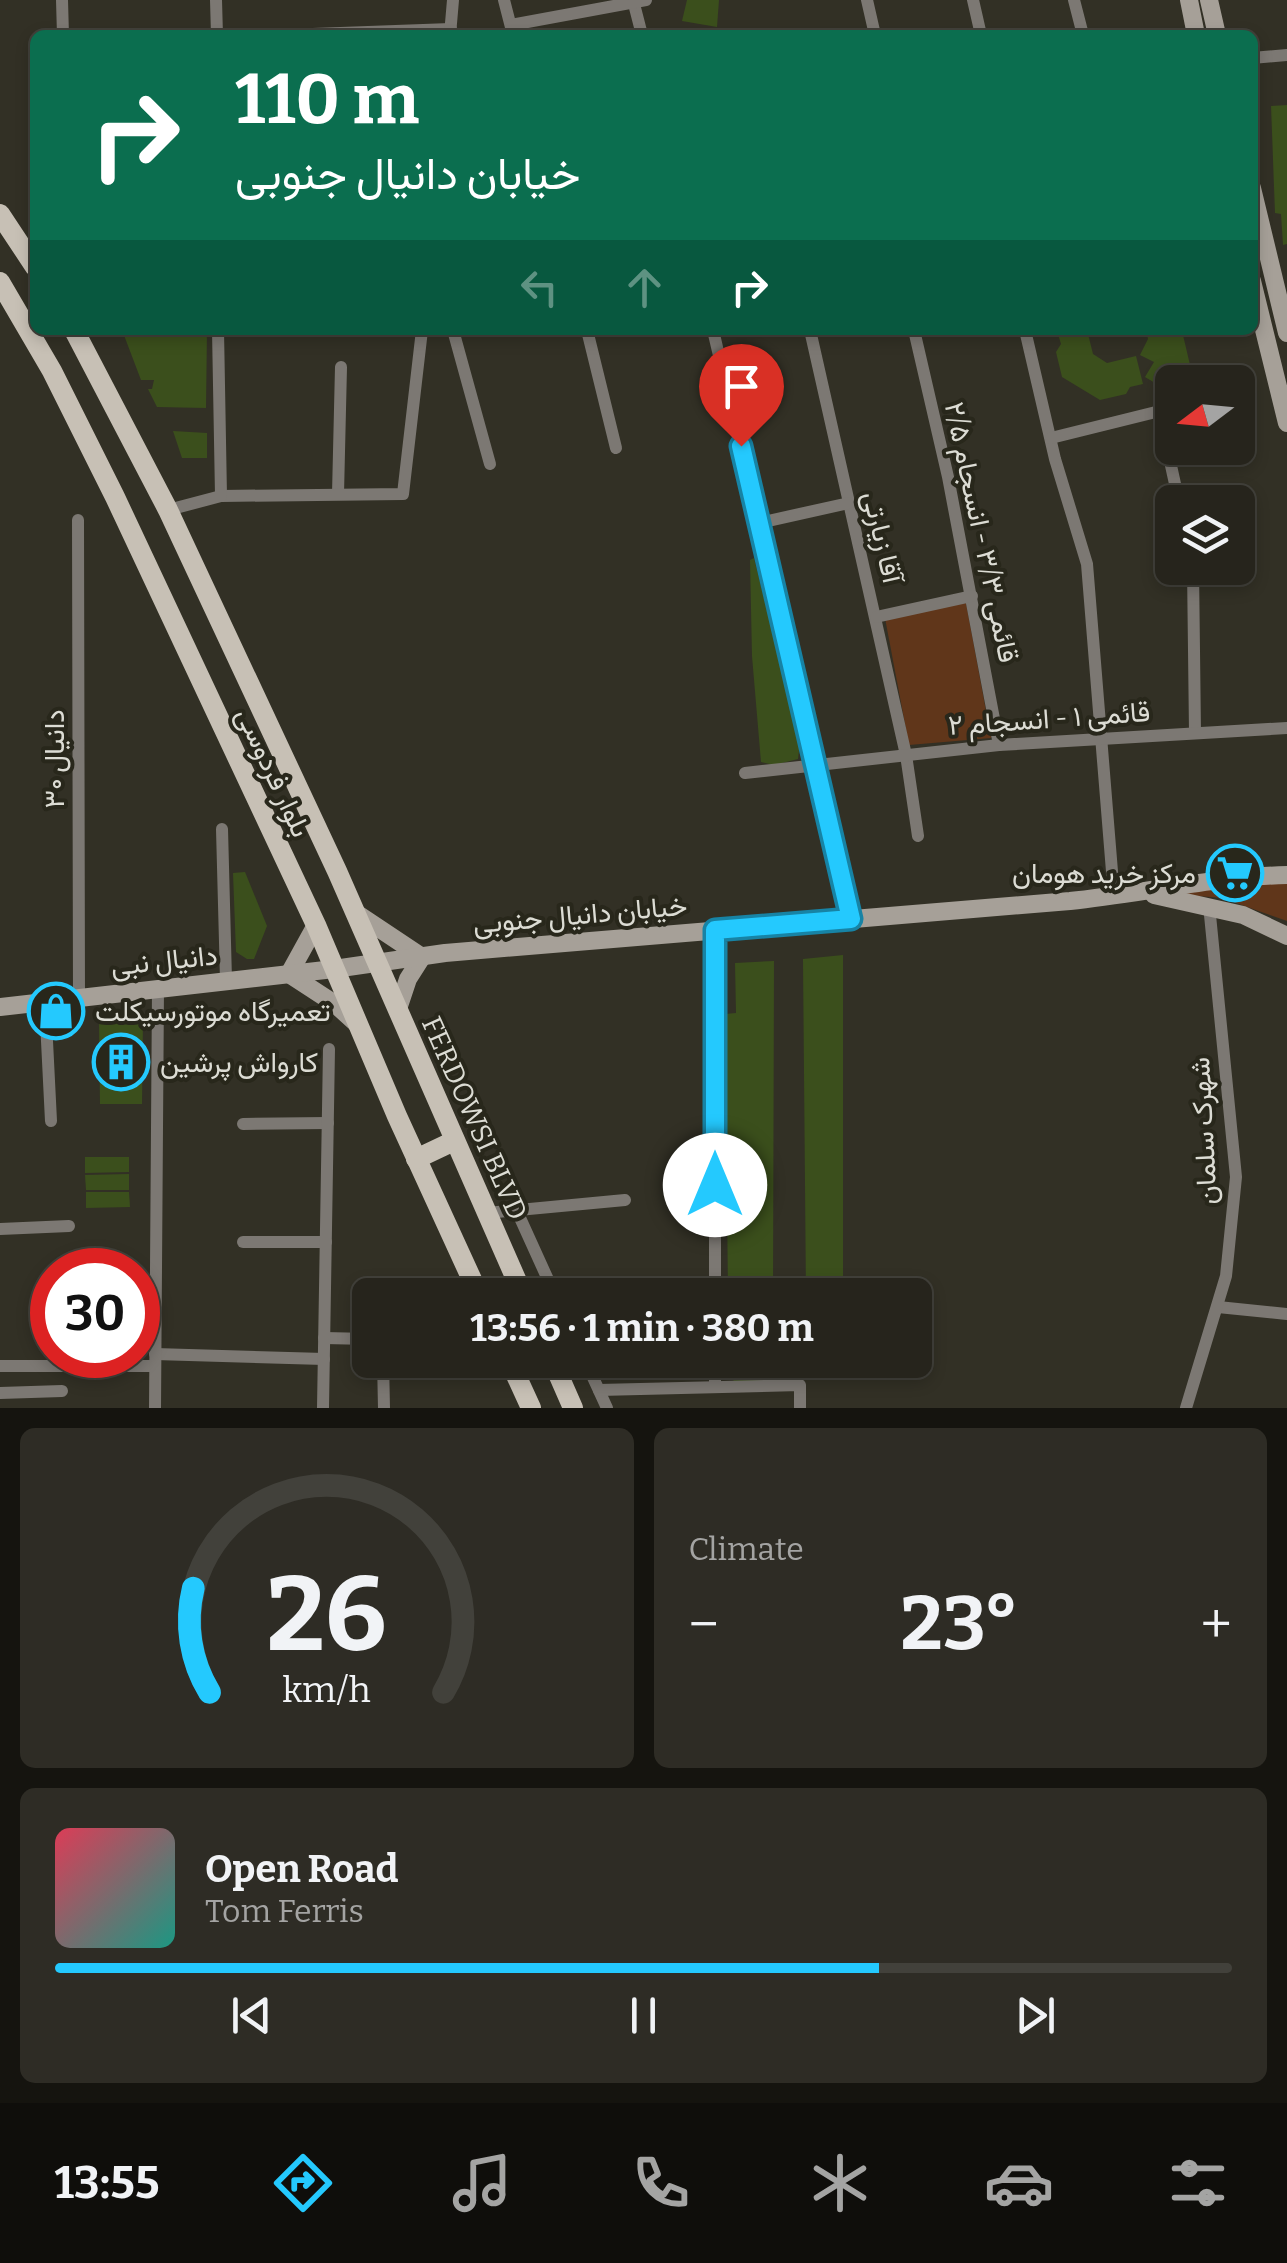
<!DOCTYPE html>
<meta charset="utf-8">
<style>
:root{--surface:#26241c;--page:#2e2c25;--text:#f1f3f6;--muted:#a4a4a3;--line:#42413b;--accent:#24c9fe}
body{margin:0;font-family:Bitter,Vazirmatn,serif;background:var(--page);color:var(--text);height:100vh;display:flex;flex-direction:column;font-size:38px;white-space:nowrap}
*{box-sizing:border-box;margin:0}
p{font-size:32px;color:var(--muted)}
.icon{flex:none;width:55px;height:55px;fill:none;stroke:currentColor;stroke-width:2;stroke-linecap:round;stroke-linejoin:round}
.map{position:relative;height:1408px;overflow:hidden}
.panel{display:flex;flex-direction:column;gap:20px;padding:20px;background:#15140f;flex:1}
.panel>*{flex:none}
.top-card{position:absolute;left:30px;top:30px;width:1228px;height:305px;border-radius:15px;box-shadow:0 5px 15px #0003,0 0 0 2px var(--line);background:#0b6e4f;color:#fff;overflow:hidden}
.needle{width:65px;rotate:254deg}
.controls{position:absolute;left:1155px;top:365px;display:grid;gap:20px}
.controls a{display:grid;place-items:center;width:100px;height:100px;border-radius:15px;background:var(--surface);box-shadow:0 5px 15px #0003,0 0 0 2px var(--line);font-size:50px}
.speed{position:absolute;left:30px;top:1248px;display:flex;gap:20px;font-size:50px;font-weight:700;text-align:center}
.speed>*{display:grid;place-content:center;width:130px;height:130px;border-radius:50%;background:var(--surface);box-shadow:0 5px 15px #0003,0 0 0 2px var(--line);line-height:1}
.speed .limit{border:15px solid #d22;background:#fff;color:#111}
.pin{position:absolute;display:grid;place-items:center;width:85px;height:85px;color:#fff;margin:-102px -42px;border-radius:50% 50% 50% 0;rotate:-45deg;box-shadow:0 0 10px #0007}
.pin .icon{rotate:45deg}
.me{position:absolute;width:110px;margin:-55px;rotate:0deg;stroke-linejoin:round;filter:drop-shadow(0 0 8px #0008)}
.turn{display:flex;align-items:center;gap:35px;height:210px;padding:0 40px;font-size:45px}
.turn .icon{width:130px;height:130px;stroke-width:2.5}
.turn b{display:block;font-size:70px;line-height:85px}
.lanes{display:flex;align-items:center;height:95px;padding:0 40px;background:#0003;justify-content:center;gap:50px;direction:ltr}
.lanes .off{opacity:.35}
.big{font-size:75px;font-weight:700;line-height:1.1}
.panel .card{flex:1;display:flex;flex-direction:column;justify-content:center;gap:15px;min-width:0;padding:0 35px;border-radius:15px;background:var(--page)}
.panel .dial{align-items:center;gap:0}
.dial svg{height:260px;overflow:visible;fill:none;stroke:var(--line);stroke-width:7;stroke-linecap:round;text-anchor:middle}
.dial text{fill:var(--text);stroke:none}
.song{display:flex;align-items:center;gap:30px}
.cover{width:120px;height:120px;border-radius:15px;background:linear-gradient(135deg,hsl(350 70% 55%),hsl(170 70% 35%))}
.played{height:10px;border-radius:5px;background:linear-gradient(90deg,var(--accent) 70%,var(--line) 70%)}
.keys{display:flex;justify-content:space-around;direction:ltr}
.heat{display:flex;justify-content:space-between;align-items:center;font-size:55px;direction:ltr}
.panel .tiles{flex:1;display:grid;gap:20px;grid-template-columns:1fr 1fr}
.card:last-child{grid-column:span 2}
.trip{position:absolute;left:352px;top:1278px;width:580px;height:100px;border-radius:15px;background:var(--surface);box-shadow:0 5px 15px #0003,0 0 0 2px var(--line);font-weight:700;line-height:100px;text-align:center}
.dock{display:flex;height:160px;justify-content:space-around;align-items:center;background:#0f0e0b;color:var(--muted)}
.dock .icon{width:70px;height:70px}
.dock .current{color:var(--accent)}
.dock b{font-size:45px;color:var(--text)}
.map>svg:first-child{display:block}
.green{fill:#60361a}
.building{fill:#3b4f1c}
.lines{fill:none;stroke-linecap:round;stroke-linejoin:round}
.street{stroke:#7c7873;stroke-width:12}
.secondary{stroke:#a6a098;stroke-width:18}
.primary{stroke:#c7c0b5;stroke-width:20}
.route-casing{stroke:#1783a5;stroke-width:25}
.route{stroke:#24c9fe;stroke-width:18}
.labels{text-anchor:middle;stroke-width:8;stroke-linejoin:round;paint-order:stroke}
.street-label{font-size:28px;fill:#dcdcd4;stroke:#28271b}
.poi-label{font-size:28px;fill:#dcdcd4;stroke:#28271b;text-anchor:start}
</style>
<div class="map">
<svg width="1287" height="1408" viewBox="0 0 1287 1408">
<rect width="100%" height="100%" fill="#323025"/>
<!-- green -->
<g class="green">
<polygon points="966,603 991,738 909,745 885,618"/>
<polygon points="1287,881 1287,921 1222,898 1187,895 1186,889"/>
</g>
<!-- building -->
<g class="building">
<polygon points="687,0 719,0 717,27 682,21"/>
<polygon points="1287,105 1287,244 1283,245 1281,214 1275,213 1271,106"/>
<polygon points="122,330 207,330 206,408 157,407 148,389 152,389 154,380 141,380"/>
<polygon points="1087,330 1093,354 1107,363 1136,356 1143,384 1130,387 1126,394 1100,400 1062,377 1056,352 1061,344 1057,331"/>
<polygon points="1146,330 1174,330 1183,335 1194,382 1172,382 1172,388 1169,384 1165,389 1145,377 1154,362 1140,355 1148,339"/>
<polygon points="173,431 207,433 207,458 182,458"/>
<polygon points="754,558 800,742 798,759 774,765 761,762 752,656 750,560"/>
<polygon points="245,872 267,926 254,959 247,959 236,952 233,873"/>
<polygon points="843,955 843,1295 806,1295 803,959"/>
<polygon points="774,961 773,1295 728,1295 725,1014 736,1013 735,963"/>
<polygon points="143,1017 142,1104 100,1104 99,1020"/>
<polygon points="85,1157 129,1157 129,1172 85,1173"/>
<polygon points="129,1174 129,1190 86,1190 85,1175"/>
<polygon points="86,1192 129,1192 130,1207 86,1208"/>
<polygon points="729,1360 773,1360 773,1386 738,1386 729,1375"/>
</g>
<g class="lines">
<!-- street -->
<g class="street">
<polyline points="62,0 63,35"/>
<polyline points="216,0 217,35"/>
<polyline points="504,0 513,35"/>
<polyline points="633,0 642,35"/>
<polyline points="867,0 875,35"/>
<polyline points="973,0 981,35"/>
<polyline points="1074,0 1083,35"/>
<polyline points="511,25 646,0"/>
<polyline points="285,35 451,29"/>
<polyline points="450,35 453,0"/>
<polyline points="1252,58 1287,55"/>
<polyline points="453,330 490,464"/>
<polyline points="587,330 616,448"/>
<polyline points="713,330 851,919"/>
<polyline points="810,330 906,755 918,836"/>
<polyline points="914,330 948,477 999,745"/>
<polyline points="1025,330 1055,459 1087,564 1114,896"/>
<polyline points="1159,411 1179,502"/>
<polyline points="1051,438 1172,408"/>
<polyline points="338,494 341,367"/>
<polyline points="221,496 403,494 422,330"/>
<polyline points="168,510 221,496 218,330"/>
<polyline points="78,520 79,997"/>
<polyline points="759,523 849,503"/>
<polyline points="1193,568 1195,733"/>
<polyline points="876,617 972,596"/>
<polyline points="745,773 999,745 1287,728"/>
<polyline points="222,829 226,980"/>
<polyline points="45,1001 51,1121"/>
<polyline points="243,1124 328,1123"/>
<polyline points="516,1209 555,1295"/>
<polyline points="487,1213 625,1200"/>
<polyline points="0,1229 69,1226"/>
<polyline points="243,1242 326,1242"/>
<polyline points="715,1295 715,930"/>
<polyline points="1218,1307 1287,1314"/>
<polyline points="324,1338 370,1339"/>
<polyline points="155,1354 324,1359"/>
<polyline points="383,1360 384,1408"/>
<polyline points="585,1360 607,1408"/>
<polyline points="0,1366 155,1366"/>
<polyline points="715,1386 715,1360"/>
<polyline points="599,1390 800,1385 800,1408"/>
<polyline points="0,1393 62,1391"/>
<polyline points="155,1408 158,988"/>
<polyline points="323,1408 329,1049"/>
<polyline points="1186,1408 1226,1276 1236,1177 1209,905"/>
</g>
<!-- secondary -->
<g class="secondary">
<polyline points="1189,0 1196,35"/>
<polyline points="1209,0 1217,35"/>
<polyline points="1252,188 1287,333"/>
<polyline points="1252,281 1287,423"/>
<polyline points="1154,895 1243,915 1287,936"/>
<polyline points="356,913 422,957 408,979 398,1009"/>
<polyline points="316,925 289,974 335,1004 356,1023"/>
<path d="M0 1007 334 969 445 953 1070 901C1143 893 1214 877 1287 875"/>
</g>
<!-- primary -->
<g class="primary">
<polyline points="0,214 35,267"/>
<polyline points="0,282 52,371 115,497 316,925 397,1116 479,1295"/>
<polyline points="74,330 168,510 337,871 523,1295"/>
<polyline points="416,1159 454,1141"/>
<polyline points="509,1360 531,1408"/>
<polyline points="552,1360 573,1408"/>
</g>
</g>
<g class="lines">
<!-- route casing -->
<g class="route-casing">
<polyline id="route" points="715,1185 715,930 851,919 741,446"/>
</g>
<!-- route -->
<use href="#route" class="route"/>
</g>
<!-- icons -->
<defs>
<g id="supermarket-ring" transform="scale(2.875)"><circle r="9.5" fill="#28271b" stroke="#24c9fe" stroke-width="1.5"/><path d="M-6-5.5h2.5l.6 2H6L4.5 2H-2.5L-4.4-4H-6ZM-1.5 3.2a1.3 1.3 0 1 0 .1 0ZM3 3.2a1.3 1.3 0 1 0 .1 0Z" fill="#24c9fe"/></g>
<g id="shop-ring" transform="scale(2.875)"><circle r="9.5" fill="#28271b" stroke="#24c9fe" stroke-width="1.5"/><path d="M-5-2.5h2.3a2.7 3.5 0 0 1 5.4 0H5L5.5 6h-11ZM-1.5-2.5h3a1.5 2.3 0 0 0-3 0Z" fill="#24c9fe"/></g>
<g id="building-ring" transform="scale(2.875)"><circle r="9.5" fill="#28271b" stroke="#24c9fe" stroke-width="1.5"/><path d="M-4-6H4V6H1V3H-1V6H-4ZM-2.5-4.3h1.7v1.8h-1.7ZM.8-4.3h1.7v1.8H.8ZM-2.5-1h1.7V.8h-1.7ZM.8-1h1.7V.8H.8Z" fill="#24c9fe"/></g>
</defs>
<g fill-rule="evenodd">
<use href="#supermarket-ring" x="1235" y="873"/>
<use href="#shop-ring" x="56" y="1011"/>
<use href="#building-ring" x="121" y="1062"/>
</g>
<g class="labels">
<!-- street labels -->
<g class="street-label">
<text transform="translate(982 532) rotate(78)" y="10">قائمی ۳/۳ - انسجام ۲/۵</text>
<text transform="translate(883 537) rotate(77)" y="10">آقا زیارتی</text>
<text transform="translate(1049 718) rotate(-4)" y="10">قائمی ۱ - انسجام ۲</text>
<text transform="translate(54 759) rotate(-90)" y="10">دانیال ۳۰</text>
<text transform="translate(274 772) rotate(65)" y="10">بلوار فردوسی</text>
<text transform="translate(580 914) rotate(-5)" y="10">خیابان دانیال جنوبی</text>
<text transform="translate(164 960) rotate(-6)" y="10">دانیال نبی</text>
<text transform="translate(475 1118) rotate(66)" y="10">FERDOWSI BLVD</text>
<text transform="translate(1203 1131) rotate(-93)" y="10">شهرک سلمان</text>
</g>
<!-- poi labels -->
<g class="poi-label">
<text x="1196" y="883" text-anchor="end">مرکز خرید هومان</text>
<text x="95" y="1021">تعمیرگاه موتورسیکلت</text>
<text x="160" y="1072">کارواش پرشین</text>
</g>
</g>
</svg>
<div class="controls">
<a><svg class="needle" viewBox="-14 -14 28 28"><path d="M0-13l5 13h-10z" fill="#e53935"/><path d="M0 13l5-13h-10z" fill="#a4a4a3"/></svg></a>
<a><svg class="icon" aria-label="layers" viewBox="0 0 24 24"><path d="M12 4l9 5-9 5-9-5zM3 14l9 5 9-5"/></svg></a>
</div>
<div class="speed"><div class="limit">30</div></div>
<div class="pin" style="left:741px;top:446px;background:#d93025"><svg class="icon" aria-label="arrive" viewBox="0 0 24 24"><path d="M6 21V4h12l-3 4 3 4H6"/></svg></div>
<svg class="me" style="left:715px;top:1185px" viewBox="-20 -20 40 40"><circle r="19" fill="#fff"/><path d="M0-13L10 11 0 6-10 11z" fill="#24c9fe"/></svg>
<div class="trip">13:56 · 1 min · 380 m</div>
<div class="top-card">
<div class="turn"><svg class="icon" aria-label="right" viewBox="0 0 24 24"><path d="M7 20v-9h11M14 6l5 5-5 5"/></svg><div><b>110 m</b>خیابان دانیال جنوبی</div></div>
<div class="lanes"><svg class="icon off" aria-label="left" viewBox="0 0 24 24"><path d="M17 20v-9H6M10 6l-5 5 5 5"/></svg><svg class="icon off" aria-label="ahead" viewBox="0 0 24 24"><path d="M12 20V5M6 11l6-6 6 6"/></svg><svg class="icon" aria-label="right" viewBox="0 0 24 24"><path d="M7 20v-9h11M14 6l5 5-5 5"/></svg></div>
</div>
</div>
<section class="panel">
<div class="tiles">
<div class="card dial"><svg viewBox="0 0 100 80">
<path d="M14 69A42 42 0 1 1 86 69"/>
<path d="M14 69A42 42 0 0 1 9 37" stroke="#24c9fe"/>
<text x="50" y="56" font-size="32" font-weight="700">26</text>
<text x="50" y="72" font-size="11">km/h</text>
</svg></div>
<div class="card"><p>Climate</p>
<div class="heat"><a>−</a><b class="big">23°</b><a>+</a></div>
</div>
<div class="card">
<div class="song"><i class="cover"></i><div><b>Open Road</b><p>Tom Ferris</p></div></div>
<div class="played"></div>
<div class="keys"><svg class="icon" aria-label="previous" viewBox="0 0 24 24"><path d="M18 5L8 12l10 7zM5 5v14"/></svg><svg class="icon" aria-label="pause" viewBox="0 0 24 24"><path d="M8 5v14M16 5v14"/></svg><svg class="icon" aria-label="next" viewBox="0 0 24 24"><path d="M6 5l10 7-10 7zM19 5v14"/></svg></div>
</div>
</div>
</section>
<nav class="dock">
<b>13:55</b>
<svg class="icon current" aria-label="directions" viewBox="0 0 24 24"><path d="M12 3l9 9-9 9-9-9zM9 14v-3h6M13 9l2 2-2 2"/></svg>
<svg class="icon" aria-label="music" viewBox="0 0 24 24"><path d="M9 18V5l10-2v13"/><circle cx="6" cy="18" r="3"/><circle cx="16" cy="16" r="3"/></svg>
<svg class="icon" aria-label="phone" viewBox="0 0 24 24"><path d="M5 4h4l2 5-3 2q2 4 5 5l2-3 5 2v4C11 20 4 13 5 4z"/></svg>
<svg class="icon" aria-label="climate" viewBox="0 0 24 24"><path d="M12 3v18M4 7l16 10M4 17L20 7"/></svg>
<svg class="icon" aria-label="car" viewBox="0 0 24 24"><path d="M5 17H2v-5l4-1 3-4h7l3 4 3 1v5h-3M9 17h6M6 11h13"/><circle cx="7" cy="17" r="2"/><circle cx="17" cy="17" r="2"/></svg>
<svg class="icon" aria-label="filters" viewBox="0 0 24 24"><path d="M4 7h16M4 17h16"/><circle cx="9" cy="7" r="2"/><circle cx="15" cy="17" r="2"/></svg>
</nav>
